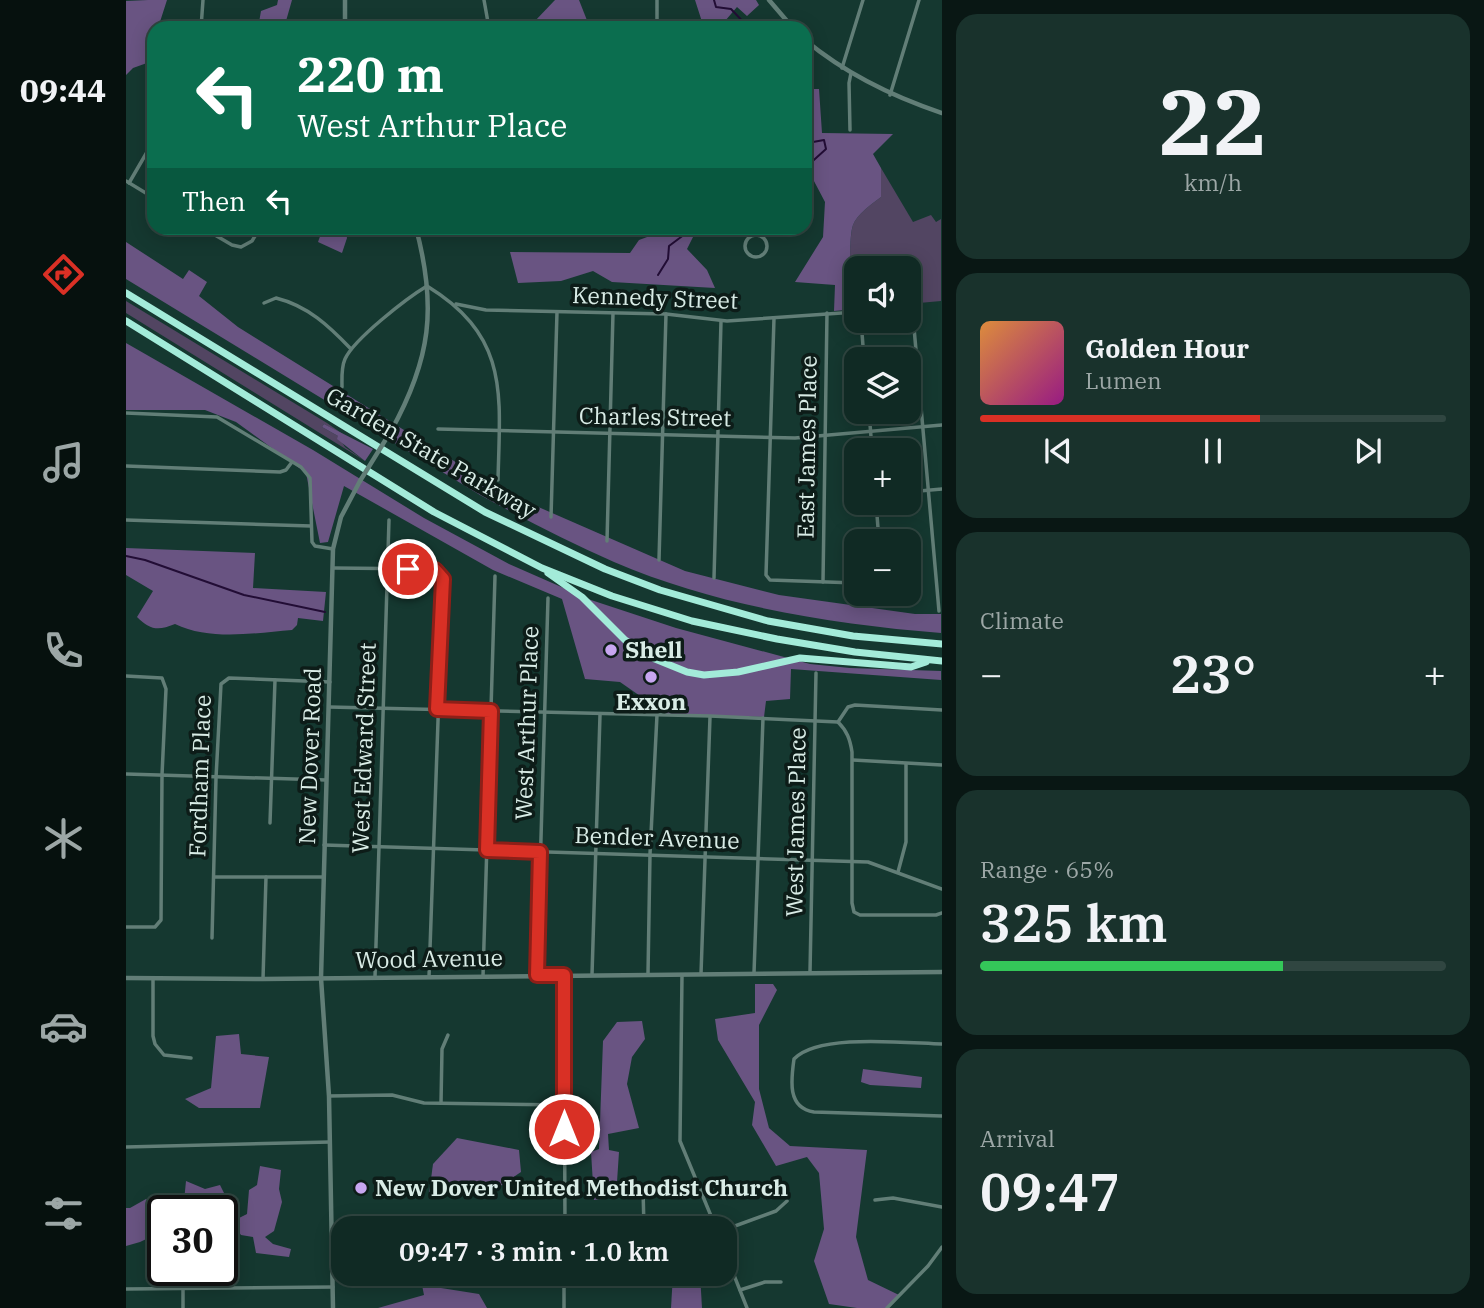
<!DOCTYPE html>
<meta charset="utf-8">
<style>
:root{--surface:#102a24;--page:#19322c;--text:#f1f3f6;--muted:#9ca7a6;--line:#304641;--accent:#d93025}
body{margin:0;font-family:"IBM Plex Serif",serif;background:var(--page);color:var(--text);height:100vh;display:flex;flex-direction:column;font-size:26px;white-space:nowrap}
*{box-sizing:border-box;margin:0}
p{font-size:23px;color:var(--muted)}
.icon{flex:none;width:38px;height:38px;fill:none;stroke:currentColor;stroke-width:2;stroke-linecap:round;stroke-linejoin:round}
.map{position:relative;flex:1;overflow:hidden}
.panel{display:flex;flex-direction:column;gap:14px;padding:14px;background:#091714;width:542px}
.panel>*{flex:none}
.guide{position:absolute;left:21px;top:21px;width:665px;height:214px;border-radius:21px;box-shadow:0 4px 18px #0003,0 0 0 2px var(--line);background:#0b6e4f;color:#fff;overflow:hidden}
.fabs{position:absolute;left:718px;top:256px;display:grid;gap:14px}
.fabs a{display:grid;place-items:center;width:77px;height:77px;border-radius:14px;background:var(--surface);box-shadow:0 4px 18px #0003,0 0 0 2px var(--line);font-size:35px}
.speed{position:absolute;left:21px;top:1195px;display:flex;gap:14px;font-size:35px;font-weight:700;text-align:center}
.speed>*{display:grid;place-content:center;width:91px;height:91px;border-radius:50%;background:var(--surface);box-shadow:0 4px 18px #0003,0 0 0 2px var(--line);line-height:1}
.speed .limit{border:4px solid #111;border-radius:10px;background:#fff;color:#111}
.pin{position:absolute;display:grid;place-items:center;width:60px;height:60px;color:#fff;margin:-30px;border:4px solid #fff;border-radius:50%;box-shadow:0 2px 7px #0007}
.me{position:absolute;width:77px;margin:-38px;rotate:0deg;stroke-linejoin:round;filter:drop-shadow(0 0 5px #0008)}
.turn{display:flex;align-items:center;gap:24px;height:147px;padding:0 35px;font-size:32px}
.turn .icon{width:91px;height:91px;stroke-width:2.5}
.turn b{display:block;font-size:49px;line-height:60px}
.then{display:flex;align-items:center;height:66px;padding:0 35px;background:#0003;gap:14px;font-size:26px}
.big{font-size:52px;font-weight:600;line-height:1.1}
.panel .widget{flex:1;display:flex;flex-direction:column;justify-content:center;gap:10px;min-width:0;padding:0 24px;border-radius:21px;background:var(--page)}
.panel .dial{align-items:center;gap:0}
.dial b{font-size:91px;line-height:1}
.song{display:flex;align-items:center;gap:21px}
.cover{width:84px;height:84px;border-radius:10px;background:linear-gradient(135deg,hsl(30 70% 55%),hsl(310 70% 35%))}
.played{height:7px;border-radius:4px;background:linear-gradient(90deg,var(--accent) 60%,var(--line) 60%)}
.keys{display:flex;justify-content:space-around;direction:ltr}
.heat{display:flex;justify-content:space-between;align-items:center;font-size:38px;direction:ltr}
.charge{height:10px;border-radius:5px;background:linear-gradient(90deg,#34c759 65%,var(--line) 0)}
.trip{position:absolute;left:205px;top:1216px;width:406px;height:70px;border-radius:21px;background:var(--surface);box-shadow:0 4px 18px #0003,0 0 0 2px var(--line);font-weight:600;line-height:70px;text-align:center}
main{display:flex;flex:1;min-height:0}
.tab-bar{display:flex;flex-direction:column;width:126px;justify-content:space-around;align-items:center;background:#06110e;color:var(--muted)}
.tab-bar .icon{width:49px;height:49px}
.tab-bar .current{color:var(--accent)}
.tab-bar b{font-size:32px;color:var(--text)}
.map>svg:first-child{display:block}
.green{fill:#524562}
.forest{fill:#695482}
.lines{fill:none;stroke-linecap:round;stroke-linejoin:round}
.stream{stroke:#220d35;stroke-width:2}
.minor{stroke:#627e77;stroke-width:3.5}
.tertiary{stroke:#627e77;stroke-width:4.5}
.motorway{stroke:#a3ebd9;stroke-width:7}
.tertiary-bridge{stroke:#627e77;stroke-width:4.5}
.route-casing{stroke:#8d1f18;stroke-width:18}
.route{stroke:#d93025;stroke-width:12}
.poi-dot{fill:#c7a6f0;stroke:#0d1c18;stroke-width:2.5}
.labels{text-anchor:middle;stroke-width:7;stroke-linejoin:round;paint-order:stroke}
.street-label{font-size:23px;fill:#d9ece6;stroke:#0d1c18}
.poi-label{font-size:23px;font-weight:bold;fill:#d9ece6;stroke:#0d1c18;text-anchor:start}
</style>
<main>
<nav class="tab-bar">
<b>09:44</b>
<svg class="icon current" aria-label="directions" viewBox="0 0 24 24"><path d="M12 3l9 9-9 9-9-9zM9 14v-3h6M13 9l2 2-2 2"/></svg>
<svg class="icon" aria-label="music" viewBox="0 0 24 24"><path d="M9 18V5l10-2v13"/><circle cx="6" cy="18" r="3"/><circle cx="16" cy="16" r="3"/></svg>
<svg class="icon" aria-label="phone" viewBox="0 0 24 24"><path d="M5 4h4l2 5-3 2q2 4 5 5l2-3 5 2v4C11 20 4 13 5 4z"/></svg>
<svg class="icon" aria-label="climate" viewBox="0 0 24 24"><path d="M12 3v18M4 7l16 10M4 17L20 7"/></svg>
<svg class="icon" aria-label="car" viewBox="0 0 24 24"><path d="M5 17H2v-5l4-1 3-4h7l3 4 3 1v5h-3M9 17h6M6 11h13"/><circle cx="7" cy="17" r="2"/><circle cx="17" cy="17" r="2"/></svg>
<svg class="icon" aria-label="filters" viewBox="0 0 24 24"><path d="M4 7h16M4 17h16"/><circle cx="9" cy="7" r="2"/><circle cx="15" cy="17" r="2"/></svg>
</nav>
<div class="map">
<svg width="816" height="1308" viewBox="0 0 816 1308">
<rect width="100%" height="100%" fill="#153830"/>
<!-- green -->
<g class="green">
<path d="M755 168 787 222 805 215 810 222 815 219V301L782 304V268H730V306L726 305C725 287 722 240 727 225 731 214 746 204 755 197Z"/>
<polygon points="0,301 201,423 218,435 198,424 196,427 212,436 219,447 239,461 0,313"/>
</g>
<!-- forest -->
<g class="forest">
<polygon points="22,0 41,0 32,28 28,28 28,42 21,63 7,68 0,75 0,1"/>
<polygon points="152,0 166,0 158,28 132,28 135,11 151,5"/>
<polygon points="429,0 453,0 464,28 418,28 408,22"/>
<polygon points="569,0 630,0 633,5 621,16 611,7 599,21 606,28 578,28"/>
<path d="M679 89H693L696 133 767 134 747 154 755 168V197C746 204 731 214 727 225 722 239 725 287 726 304L730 306V309L708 311 709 285 669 282 697 237 699 202 679 164Z"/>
<polygon points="197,228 219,228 221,238 216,253 192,242"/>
<polygon points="529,228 581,228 568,235 561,249 581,270 589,288 486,282 467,271 435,281 392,283 384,252 504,253 513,240 532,233"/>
<path d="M0 242 57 279 63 270 81 282 73 296 112 327 378 492 559 571 653 595 789 614H815V633C705 624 591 606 488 562 442 542 398 519 354 495L0 279Z"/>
<polygon points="0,343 187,450 298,518 383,564 465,600 550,628 684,664 724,668 815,671 815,680 665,669 664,699 640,701 638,717 540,714 494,682 459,679 436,599 367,570 218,486 202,542 194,543 180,473 110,422 79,410 0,410"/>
<polygon points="198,424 247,449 239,461 211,439 212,436 196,427"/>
<path d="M0 548 129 553 127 588 200 592 197 621 172 618 171 625 166 630C129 633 84 641 49 624 32 631 24 630 11 617L27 591 0 575Z"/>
<polygon points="629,984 647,984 651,990 633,1025 633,1089 643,1128 664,1146 741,1150 730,1237 742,1280 773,1295 761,1308 731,1308 703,1304 688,1261 698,1229 693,1173 681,1157 650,1166 626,1125 629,1102 592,1040 589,1019 629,1013"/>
<polygon points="516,1021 519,1039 506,1057 501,1084 513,1128 482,1134 483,1150 493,1152 490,1197 468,1200 465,1152 473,1149 477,1041 491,1022"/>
<polygon points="113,1034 115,1054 143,1057 134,1108 73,1108 59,1099 85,1088 90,1036"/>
<polygon points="737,1069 796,1077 795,1088 744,1085 735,1082"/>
<polygon points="331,1138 393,1150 395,1172 370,1189 303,1194 307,1164"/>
<polygon points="134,1166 155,1170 153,1189 156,1202 148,1231 139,1237 147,1244 165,1249 163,1257 130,1253 127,1237 115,1235 105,1221 96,1217 96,1211 57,1211 60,1181 79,1189 94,1185 111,1219 121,1214 123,1190 131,1185"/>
<polygon points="20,1199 30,1201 33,1219 37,1219 37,1236 33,1233 14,1242 0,1246 0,1208 4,1208"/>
<polygon points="547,1274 574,1274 576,1308 545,1308"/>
<polygon points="296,1285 353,1294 361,1308 252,1308 298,1295"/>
</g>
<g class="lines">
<!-- stream -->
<g class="stream">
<polyline points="588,0 590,7 605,9 623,28"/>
<polyline points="679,133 682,141 687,142 698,140 700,149 679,168"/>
<polyline points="532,275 542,259 543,246 567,228"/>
<polyline points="0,556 19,560 118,595 199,612"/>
</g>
<!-- minor -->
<g class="minor">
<polyline points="358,0 363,28"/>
<polyline points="531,0 531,28"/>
<polyline points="75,28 77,0"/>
<polyline points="716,68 737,0"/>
<polyline points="764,95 793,0"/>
<polyline points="724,130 723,83 725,73"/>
<polyline points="0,181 28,198"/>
<polyline points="3,183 28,140"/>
<polyline points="77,228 106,245 115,247 126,241 134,228"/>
<circle cx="630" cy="246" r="11"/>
<path d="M138 303 150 298C182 306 203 326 225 349"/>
<polyline points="330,304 360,310 540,314 601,321 730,312"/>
<polyline points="786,305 813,611"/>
<polyline points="648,318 640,575 644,580 730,583"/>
<polyline points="735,320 738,359"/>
<path d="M216 387C216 378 215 368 219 359 228 339 281 298 301 286 384 337 374 394 372 480"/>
<polyline points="743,411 746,450"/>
<polyline points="0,413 91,417 175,467 184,478 186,542 189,546 207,549"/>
<polyline points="312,429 669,438 816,425"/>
<polyline points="0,466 154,472 160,470 166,462"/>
<polyline points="782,492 816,489"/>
<polyline points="750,502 753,541"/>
<polyline points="425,517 431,312"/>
<polyline points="0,520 185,526"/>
<polyline points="481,541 487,313"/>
<polyline points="533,560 540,314"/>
<polyline points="207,568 306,569 313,572 317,579 303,977"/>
<polyline points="588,578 595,321"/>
<polyline points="697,582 701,313"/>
<polyline points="757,593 757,595"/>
<polyline points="0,676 36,678 40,689 36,775 35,920 29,927 0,927"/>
<polyline points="203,707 584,716 712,722"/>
<path d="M712 722C721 731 724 739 726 752V903L728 912 734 915H810L816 913"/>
<polyline points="712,722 722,707 729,705 816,710"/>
<polyline points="727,760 816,765"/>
<polyline points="0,774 200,780"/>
<polyline points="144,823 149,680"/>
<polyline points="198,845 742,862 816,889"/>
<polyline points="772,872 780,842 780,764"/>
<polyline points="88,877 198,877"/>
<polyline points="86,938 90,778 95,684 103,678 204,682"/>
<polyline points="684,972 690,673"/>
<polyline points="628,973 637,718"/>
<polyline points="522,974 524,854 531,715"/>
<polyline points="575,974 584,717"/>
<polyline points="411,975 422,598"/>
<polyline points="438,975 439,1228"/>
<polyline points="466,975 474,715"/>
<polyline points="556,975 554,1141 590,1228"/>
<polyline points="357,976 369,576"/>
<polyline points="249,977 263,520"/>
<polyline points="27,978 27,1036 29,1044 38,1055 65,1058"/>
<polyline points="137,979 140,877"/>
<path d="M816 1044C780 1043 692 1033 668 1059 665 1080 661 1108 688 1112L816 1116"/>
<polyline points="203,1096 266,1095 298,1103 438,1105"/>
<polyline points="315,1103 316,1049 322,1035"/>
<polyline points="0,1147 204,1142"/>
<polyline points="517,1189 518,1228"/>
<polyline points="749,1200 767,1198 816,1207"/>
<polyline points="385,1228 589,1226"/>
<polyline points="206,1230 217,1230"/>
<polyline points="598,1230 650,1211 661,1201"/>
<polyline points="598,1250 621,1308"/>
<polyline points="519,1274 519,1281"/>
<polyline points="57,1288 57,1308"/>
<polyline points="0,1289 207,1287"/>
<polyline points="614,1290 639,1282 655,1282"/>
<polyline points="438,1308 438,1274"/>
<polyline points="761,1308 802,1266 816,1247"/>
</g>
<!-- tertiary -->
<g class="tertiary">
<polyline points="219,0 219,28"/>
<polyline points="643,0 667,28"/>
<path d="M679 40C720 74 765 96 816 113"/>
<path d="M265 431C305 359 311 307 290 228"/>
<polyline points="0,978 137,979 816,972"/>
<polyline points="207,1308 203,1096 195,978 207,549 215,517 234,481"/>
</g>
<!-- motorway -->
<g class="motorway">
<polyline points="0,293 359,512 479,569 534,590 642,621 727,636 816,644"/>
<polyline points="0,321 308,512 416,568 486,596 566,621 651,639 729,652 816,661"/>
<polyline points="422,573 456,597 499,640 529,659 561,672 578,675 612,672 674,658 785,667 800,662"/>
</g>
<!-- tertiary-bridge -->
<polyline class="tertiary-bridge" points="234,481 265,431"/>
</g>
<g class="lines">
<!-- route casing -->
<g class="route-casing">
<polyline id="route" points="282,569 309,570 317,579 311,709 365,711 361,850 414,852 411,975 438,975 438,1129"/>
</g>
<!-- route -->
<use href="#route" class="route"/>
</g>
<!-- markers -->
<g class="poi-dot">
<circle cx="485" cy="650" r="7"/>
<circle cx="525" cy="677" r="7"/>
<circle cx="235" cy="1188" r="7"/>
</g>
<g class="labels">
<!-- street labels -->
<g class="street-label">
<text transform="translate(529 298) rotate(2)" y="8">Kennedy Street</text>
<text transform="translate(529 417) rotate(1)" y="8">Charles Street</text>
<text transform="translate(681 447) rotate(-89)" y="8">East James Place</text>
<text transform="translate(305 453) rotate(30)" y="8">Garden State Parkway</text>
<text transform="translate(401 723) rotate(-88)" y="8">West Arthur Place</text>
<text transform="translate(238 748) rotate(-88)" y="8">West Edward Street</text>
<text transform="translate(184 756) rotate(-88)" y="8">New Dover Road</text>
<text transform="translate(74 776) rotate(-88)" y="8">Fordham Place</text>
<text transform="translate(670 822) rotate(-89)" y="8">West James Place</text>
<text transform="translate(531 838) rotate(2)" y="8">Bender Avenue</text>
<text transform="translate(303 959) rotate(-1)" y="8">Wood Avenue</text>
</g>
<!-- poi labels -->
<g class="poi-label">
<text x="499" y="658">Shell</text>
<text x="525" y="710" text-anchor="middle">Exxon</text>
<text x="249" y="1196">New Dover United Methodist Church</text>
</g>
</g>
</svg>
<div class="fabs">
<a><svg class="icon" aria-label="sound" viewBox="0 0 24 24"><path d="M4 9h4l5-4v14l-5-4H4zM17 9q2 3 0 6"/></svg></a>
<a><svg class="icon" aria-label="layers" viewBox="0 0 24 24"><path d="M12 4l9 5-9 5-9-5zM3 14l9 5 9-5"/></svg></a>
<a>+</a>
<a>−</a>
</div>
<div class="speed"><div class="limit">30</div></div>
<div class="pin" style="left:282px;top:569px;background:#d93025"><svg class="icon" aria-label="arrive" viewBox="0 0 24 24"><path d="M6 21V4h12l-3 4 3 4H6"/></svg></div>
<svg class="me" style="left:438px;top:1129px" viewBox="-20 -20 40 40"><circle r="17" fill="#d93025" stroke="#fff" stroke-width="3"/><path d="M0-11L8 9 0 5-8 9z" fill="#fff"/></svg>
<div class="trip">09:47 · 3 min · 1.0 km</div>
<div class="guide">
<div class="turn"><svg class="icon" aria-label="left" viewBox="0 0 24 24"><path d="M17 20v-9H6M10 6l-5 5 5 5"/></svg><div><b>220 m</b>West Arthur Place</div></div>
<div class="then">Then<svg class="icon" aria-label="left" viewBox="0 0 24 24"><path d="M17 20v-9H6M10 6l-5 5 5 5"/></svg></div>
</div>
</div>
<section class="panel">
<div class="widget dial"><b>22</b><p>km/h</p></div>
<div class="widget">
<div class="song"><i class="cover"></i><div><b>Golden Hour</b><p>Lumen</p></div></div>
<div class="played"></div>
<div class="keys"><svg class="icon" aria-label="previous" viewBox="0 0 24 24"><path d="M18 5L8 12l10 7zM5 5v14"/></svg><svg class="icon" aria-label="pause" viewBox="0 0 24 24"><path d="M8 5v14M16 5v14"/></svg><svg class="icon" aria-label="next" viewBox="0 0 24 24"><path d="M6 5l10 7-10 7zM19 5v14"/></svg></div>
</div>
<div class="widget"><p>Climate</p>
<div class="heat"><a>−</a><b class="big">23°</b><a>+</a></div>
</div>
<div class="widget"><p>Range · 65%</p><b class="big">325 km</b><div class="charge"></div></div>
<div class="widget"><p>Arrival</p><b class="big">09:47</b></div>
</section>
</main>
